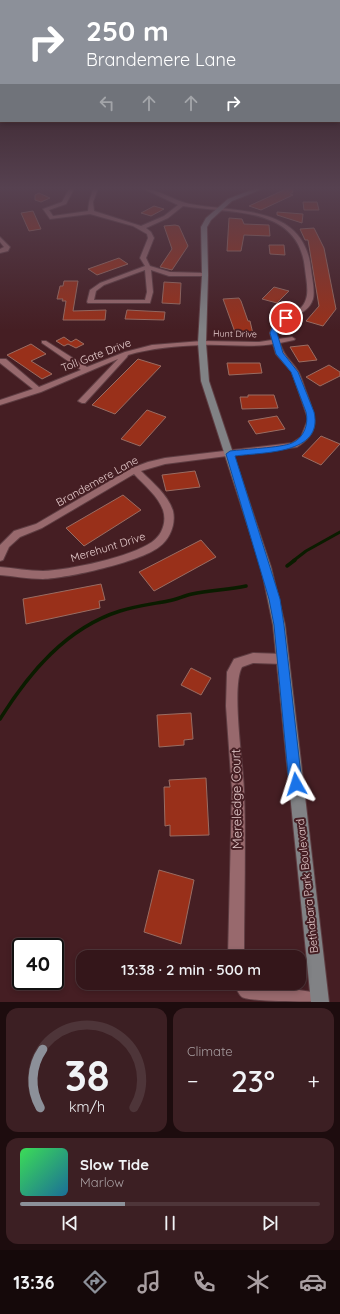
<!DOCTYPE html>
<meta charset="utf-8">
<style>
:root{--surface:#34161a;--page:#3c1f23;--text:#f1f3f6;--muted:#a99fa2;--line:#4e3539;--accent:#8c9099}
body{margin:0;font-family:Quicksand,sans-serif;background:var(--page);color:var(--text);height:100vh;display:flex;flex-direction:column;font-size:15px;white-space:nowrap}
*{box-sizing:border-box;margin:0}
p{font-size:13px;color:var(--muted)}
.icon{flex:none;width:22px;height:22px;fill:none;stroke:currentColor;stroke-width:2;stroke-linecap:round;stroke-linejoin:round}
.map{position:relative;height:1002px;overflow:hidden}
.drawer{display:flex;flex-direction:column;gap:6px;padding:6px;background:#1d0c0e;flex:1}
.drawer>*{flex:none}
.hud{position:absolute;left:0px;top:0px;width:340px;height:122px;box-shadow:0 2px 6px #0003,0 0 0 1px var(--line);background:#8c9099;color:#fff;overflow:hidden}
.speed{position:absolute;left:12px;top:938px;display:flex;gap:8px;font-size:20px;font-weight:700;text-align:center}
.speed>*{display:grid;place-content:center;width:52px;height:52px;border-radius:50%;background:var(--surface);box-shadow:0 2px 6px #0003,0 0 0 1px var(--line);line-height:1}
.speed .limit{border:2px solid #111;border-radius:6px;background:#fff;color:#111}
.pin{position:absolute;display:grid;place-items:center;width:34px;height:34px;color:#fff;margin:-17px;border:2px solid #fff;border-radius:50%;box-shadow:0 1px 4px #0007}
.me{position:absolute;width:44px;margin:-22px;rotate:354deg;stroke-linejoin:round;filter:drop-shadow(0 0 3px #0008)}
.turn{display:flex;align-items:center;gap:14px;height:84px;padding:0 20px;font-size:18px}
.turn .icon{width:52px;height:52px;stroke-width:2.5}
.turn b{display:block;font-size:28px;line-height:34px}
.lanes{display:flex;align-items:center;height:38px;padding:0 20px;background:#0003;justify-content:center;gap:20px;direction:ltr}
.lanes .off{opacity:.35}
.big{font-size:30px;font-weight:600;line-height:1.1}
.drawer .tile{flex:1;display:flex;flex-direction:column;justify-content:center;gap:6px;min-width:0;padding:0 14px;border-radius:12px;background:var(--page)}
.drawer .dial{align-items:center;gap:0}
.dial svg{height:104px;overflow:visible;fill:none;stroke:var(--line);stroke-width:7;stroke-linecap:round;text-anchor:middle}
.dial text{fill:var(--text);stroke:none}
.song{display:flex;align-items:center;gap:12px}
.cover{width:48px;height:48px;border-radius:6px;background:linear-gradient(135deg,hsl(130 70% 55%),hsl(200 70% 35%))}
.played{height:4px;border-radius:2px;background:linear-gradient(90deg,var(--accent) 35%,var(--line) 35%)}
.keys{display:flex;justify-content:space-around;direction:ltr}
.heat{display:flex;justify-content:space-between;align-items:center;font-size:22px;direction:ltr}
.drawer .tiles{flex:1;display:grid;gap:6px;grid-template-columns:1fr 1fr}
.tile:last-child{grid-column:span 2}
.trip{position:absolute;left:76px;top:950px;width:230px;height:40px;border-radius:12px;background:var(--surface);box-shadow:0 2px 6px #0003,0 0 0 1px var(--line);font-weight:600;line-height:40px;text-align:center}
.menu{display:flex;height:64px;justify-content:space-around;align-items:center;background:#15090a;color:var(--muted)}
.menu .icon{width:28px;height:28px}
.menu .active{color:var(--accent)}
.menu b{font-size:18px;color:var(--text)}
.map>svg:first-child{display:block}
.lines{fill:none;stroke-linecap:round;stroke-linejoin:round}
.stream-far1{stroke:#0b1c00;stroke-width:3}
.stream{stroke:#0b1c00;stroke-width:3.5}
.building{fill:#99301a;stroke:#996c62}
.street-casing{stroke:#5e3d42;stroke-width:2}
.secondary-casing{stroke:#5e3d42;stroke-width:2}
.street{fill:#98696d;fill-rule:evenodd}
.secondary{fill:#818285;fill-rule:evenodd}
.route{fill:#1a73e8;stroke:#114b97}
.labels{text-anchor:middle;stroke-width:4;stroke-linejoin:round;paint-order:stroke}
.far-street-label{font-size:9px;fill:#e5cbcc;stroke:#451e23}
.street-label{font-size:11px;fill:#e5cbcc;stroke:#451e23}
.near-street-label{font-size:13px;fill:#e5cbcc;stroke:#451e23}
</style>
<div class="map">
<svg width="340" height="1002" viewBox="0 0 340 1002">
<rect width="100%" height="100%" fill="#451e23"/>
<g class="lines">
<!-- stream-far1 -->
<polyline class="stream-far1" points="293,561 306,551 340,532"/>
<!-- stream -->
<g class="stream">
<polyline points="287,566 295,560"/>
<path d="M0 719C29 673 66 628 120 611 136 606 152 604 168 601 176 600 183 596 192 594 210 590 228 590 246 586"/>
</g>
</g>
<!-- building -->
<g class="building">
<polygon points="286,189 292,189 293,192 290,194 293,195 261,210 249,206"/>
<polygon points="39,193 50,198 41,202 35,200 35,195"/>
<polygon points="303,202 317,202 319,210 304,210"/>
<polygon points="154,206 164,209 151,216 141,213"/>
<polygon points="33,211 41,229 29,231 21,213"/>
<polygon points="277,212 303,214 302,223 277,215"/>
<polygon points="229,218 242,219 244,224 269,225 270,236 244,235 241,251 227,251"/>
<polygon points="175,225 179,226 188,246 172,270 160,267 172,249 164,226"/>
<polygon points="314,228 324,248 336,309 323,326 306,321 319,306 308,240 305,240 300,229"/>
<polygon points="269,245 284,245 285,255 270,254"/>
<polygon points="119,258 128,264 97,275 88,269"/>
<polygon points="64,281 78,281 73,311 106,310 105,320 63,320 66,301 62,301 63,299 57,299 60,286 63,286"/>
<polygon points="164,282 181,283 180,304 162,303"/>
<polygon points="274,287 289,291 277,303 262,299"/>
<polygon points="239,298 241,301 248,321 250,321 253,334 236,335 223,299"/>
<polygon points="127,310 165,312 164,320 125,319"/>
<polygon points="64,337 71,342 76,339 84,344 76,348 68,344 64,346 56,341"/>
<polygon points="31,344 46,354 31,361 52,374 42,379 7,355"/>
<polygon points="308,345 317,360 299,362 290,347"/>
<polygon points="138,359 161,366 115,414 92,405"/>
<polygon points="227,363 260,363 262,373 229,375"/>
<polygon points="329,365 340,372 340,376 320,386 306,377"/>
<polygon points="248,395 274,395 278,408 242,409 240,397 248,397"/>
<polygon points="147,410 166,417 140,446 121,439"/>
<polygon points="277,416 285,429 256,434 248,421"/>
<polygon points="321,436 340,444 321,465 302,456"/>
<polygon points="195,471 200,487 166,491 162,475"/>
<polygon points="123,495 141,510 84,546 66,528"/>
<polygon points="201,540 216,557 154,591 139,572"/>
<polygon points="101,584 105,600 99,601 100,608 26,624 23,599"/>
<polygon points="191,668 211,678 201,695 181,685"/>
<polygon points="191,713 193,739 184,740 184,745 159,747 157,715"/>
<polygon points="206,778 209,835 170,836 170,825 165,826 164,787 170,787 169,780"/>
<polygon points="159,870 194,880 181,944 144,932"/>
</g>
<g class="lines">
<!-- street casing -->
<g class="street-casing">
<g id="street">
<path d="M69 189H74L66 204 49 210 53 216 88 211 89 202 93 189H98L93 202 94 211 141 226 164 216 178 205 144 189C159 189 174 201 190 204 237 213 304 204 311 269 312 278 315 291 313 299 307 318 283 315 276 333L278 339 292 337 295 339 294 340 280 343C284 357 291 360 298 371 302 378 304 387 307 394 315 417 322 431 297 447L165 464 141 471C153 483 168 495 173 511 176 524 170 539 159 547 140 562 68 578 43 579 28 579 14 576 0 575V567C14 568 29 571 43 571 70 570 130 557 152 542 162 535 167 522 163 510 158 496 144 485 134 474L42 528 20 537 9 547 3 560 0 561V545L14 531 36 524 132 468 148 462 165 458 292 443 301 437 308 419 292 372 276 354 273 344C249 348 226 344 202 345 177 346 151 348 128 355L127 357 85 403H82L78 401 118 359 41 392 0 405V400L33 389 0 363V359H6L39 387 81 370 42 343V341H46L87 367 125 352 152 345 202 341 259 342 272 340 270 333C278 311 301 317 306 299 309 291 306 278 305 269 299 205 230 214 183 206L168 218 146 228 151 232 154 238 146 258 150 266 170 272 205 273 208 275 207 276H169L151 270 153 292 150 303H88L87 302 90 290 100 283 145 266 140 258 148 238 147 234 133 226 90 214 50 219 43 209 62 202ZM145 270 147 292 145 300H94L96 291 104 285Z"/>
<polygon points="0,237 10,247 8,251 0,253 0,249 4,247 0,242"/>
<path d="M253 653 283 654 287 656 289 659 287 662 283 664 253 663 242 667C231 687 243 763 244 790 246 845 244 902 244 957H228L232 790 226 706 227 672 234 659Z"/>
<path d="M234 983H251L319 993 325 995 327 1001C319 1002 249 1002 242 997 238 994 236 987 234 983Z"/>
</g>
</g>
<!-- secondary casing -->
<g class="secondary-casing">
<polygon id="secondary" points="254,189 262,189 232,201 211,220 207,227 208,275 206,343 209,381 271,567 285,625 329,1002 311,1002 273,625 261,567 201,381 198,343 202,275 201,227 206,218 228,199"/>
</g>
<!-- street -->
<use href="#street" class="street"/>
<!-- secondary -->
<use href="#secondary" class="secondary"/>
</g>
<!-- sky -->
<linearGradient id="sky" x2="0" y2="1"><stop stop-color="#261013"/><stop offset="0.57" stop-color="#564150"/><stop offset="1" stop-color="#564150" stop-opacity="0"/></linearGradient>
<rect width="340" height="330" fill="url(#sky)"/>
<!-- route -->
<path class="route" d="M283 317 289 318 280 325 277 333 283 353 298 372 314 412C324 455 262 452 235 456L280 599 284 625 302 784 300 788 296 790 291 788 289 784 274 625 269 599 226 454 230 451C245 449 280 448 292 443 304 438 309 424 306 412L291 372 276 354 270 333 275 322Z"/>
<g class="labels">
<!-- far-street labels -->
<g class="far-street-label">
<text transform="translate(235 334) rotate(1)" y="3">Hunt Drive</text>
</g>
<!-- street labels -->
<g class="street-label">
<text transform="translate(96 355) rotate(-21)" y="4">Toll Gate Drive</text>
<text transform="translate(97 481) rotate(-29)" y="4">Brandemere Lane</text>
<text transform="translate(108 547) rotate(-17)" y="4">Merehunt Drive</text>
<text transform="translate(307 886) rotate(-96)" y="4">Bethabara Park Boulevard</text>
</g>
<!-- near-street labels -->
<g class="near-street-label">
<text transform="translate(236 799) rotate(-91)" y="5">Mereledge Court</text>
</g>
</g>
</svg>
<div class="speed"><div class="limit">40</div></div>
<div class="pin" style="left:286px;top:318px;background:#d93025"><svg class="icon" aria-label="arrive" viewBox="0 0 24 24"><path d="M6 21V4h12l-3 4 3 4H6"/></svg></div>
<svg class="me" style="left:296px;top:784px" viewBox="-20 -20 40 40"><path d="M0-17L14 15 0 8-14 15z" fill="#1a73e8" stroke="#fff" stroke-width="4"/></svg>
<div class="trip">13:38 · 2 min · 500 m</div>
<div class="hud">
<div class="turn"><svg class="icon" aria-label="right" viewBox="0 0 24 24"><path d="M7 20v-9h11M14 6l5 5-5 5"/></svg><div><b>250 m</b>Brandemere Lane</div></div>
<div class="lanes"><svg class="icon off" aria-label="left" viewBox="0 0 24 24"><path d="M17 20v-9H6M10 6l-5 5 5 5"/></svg><svg class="icon off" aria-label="ahead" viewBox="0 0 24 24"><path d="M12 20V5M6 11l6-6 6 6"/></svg><svg class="icon off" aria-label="ahead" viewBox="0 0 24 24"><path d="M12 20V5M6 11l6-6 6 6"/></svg><svg class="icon" aria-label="right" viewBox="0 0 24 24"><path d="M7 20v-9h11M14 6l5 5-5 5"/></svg></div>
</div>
</div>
<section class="drawer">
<div class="tiles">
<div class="tile dial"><svg viewBox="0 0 100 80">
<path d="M14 69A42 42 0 1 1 86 69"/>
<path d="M14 69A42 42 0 0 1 16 24" stroke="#8c9099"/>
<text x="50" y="56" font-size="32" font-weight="700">38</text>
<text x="50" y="72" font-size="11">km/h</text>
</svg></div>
<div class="tile"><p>Climate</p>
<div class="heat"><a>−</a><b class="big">23°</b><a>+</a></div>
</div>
<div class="tile">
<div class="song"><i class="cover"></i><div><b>Slow Tide</b><p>Marlow</p></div></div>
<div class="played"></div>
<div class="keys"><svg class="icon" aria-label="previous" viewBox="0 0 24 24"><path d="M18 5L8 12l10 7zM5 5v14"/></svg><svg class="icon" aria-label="pause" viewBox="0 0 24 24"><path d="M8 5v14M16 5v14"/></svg><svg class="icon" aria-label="next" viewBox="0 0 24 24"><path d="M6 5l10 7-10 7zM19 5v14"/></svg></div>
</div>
</div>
</section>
<nav class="menu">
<b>13:36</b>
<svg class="icon active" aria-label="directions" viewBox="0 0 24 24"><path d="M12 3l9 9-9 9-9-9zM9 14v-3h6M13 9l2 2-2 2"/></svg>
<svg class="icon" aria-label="music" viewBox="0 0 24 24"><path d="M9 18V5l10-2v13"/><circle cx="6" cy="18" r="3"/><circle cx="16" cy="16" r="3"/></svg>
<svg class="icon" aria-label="phone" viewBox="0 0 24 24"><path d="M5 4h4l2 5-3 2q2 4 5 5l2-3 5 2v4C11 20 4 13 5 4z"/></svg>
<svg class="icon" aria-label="climate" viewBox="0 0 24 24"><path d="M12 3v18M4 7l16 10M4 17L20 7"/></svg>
<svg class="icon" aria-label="car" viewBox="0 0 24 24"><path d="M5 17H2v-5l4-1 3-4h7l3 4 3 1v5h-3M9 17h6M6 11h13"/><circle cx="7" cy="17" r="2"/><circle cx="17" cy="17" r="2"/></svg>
</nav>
